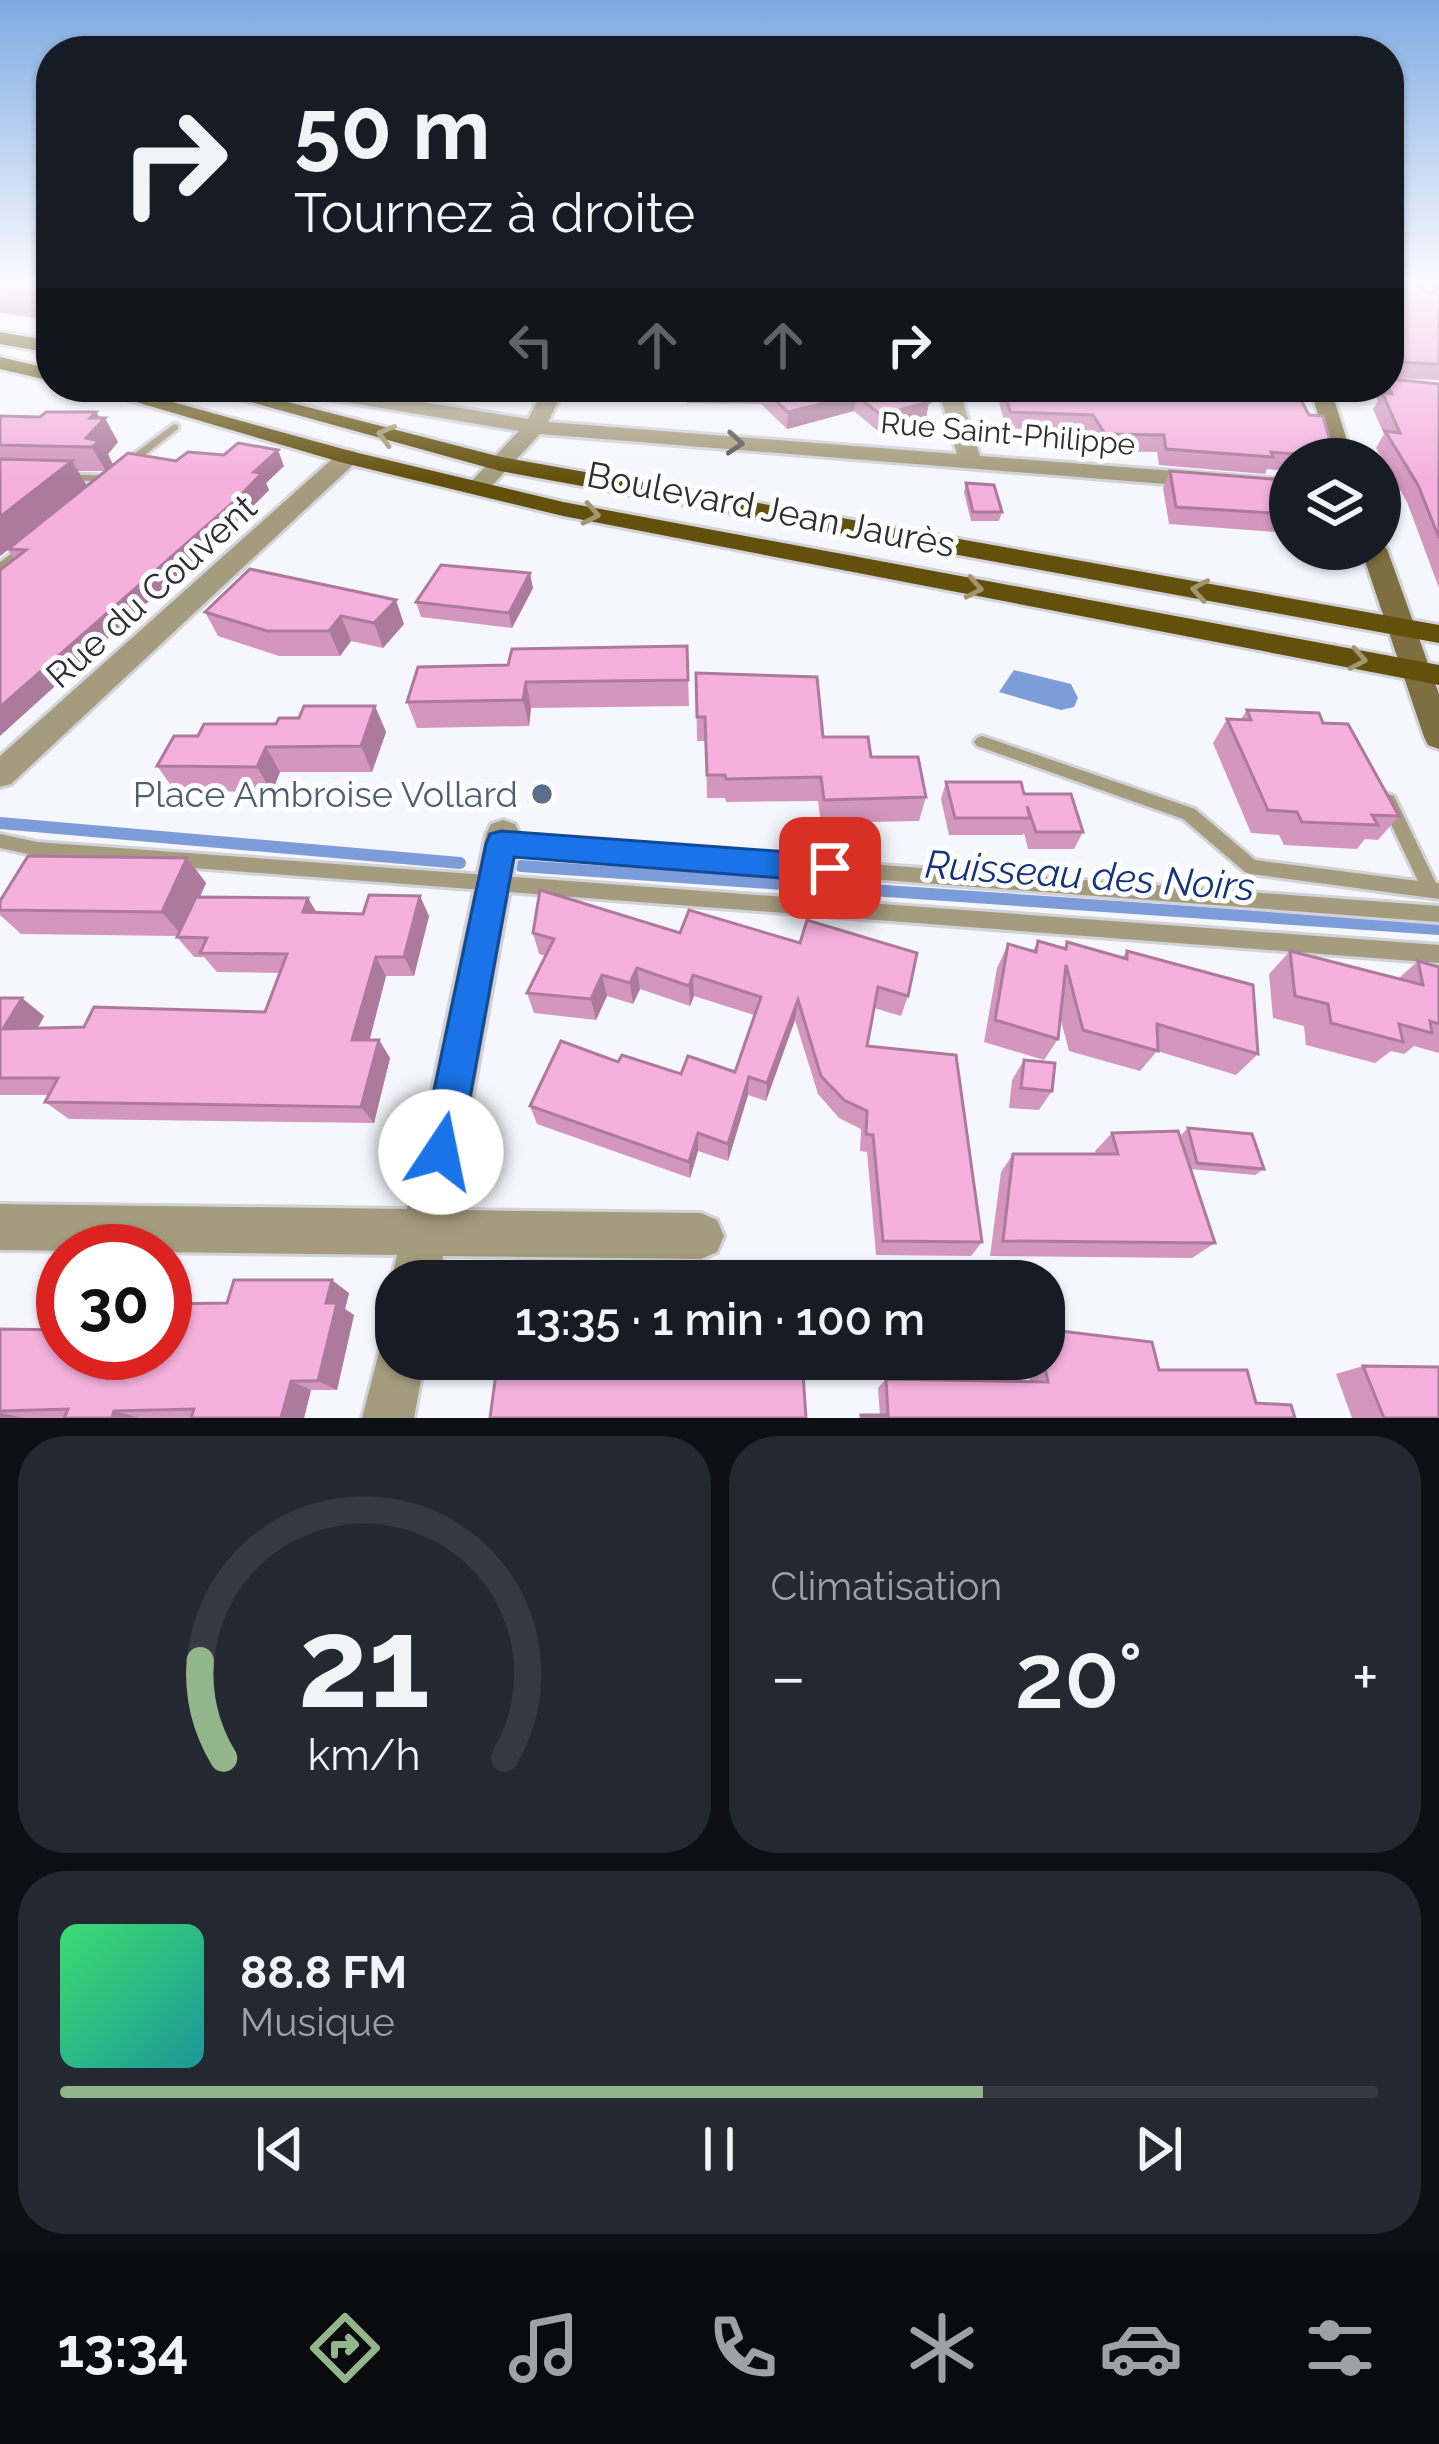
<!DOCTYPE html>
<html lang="fr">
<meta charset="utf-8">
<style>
:root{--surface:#171b24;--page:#242831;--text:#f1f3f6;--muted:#9ea1a6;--line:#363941;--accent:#92b58b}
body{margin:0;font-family:Raleway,sans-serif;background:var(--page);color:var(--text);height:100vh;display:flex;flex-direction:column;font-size:45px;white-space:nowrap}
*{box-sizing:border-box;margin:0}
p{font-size:39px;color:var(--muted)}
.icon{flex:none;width:66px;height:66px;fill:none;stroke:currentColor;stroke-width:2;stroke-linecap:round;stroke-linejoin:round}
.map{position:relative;height:1418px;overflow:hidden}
.sheet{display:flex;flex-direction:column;gap:18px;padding:18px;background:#0d0f14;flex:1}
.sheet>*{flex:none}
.banner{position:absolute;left:36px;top:36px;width:1368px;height:366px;border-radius:48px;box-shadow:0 3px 9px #0004;background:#171b24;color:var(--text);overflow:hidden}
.fabs{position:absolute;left:1269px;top:438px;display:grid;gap:24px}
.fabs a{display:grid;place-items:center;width:132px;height:132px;border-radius:50%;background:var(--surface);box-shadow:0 3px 9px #0004;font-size:60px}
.speed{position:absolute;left:36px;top:1224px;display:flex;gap:24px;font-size:60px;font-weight:700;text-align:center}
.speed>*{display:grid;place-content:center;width:156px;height:156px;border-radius:50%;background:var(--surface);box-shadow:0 3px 9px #0004;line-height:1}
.speed .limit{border:18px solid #d22;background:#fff;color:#111}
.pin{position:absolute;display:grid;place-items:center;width:102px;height:102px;color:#fff;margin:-51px;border-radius:24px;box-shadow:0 6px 18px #0006}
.me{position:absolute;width:132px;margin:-66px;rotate:11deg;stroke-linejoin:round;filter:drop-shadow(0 0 9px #0008)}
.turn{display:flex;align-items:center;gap:42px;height:252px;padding:0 60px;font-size:54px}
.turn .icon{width:156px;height:156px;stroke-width:2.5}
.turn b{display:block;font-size:84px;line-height:102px}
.lanes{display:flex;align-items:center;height:114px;padding:0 60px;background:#0003;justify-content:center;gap:60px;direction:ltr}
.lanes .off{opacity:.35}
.big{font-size:90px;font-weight:600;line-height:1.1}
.sheet .tile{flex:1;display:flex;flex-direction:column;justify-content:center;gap:18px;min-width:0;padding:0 42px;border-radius:48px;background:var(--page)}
.sheet .dial{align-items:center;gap:0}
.dial svg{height:312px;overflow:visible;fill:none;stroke:var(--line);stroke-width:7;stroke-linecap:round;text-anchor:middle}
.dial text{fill:var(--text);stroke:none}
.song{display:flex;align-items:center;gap:36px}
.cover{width:144px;height:144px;border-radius:18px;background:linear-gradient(135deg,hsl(140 70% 55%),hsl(180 70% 35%))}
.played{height:12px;border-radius:6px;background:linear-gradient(90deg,var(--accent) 70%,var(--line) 70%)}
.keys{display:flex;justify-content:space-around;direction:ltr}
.heat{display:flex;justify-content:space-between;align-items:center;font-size:66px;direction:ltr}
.sheet .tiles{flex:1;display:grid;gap:18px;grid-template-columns:1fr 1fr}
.tile:last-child{grid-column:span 2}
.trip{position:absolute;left:375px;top:1260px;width:690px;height:120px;border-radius:48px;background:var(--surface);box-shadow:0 3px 9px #0004;font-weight:600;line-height:120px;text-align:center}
.dock{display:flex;height:192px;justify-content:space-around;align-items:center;background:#090b0e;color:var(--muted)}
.dock .icon{width:84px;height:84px}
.dock .selected{color:var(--accent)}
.dock b{font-size:54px;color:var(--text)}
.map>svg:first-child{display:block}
.water{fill:#7c9cda}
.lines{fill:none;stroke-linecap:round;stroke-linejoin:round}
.stream{stroke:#7c9cda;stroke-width:12}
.service-casing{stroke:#d2d2d9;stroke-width:6}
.minor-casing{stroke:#d2d2d9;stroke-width:6}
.secondary-casing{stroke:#d2d2d9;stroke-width:6}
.primary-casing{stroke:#d2d2d9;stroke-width:6}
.service{fill:#a59b7d;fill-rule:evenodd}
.minor{fill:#a59b7d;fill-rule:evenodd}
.secondary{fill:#7e6f41;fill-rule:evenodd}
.primary{fill:#62500c;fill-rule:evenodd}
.wall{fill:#d397be;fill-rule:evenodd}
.shaded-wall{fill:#ac7b9b}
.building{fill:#f5b0dd;stroke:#ac7b9b;stroke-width:3}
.oneway{stroke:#a1966d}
.oneway2{stroke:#58554d}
.route{fill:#1a73e8;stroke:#114b97;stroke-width:3}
.service-dot{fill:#5c6f8a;stroke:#fff;stroke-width:4.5}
.labels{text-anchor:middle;stroke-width:10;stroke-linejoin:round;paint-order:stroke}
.far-street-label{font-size:30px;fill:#2f2f33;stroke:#fff}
.street-label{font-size:36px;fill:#2f2f33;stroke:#fff}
.service-label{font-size:36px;fill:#4e5e75;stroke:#fff;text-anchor:end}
.water-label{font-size:39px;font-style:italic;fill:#14337c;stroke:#fff}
</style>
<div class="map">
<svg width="1439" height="1418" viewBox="0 0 1439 1418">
<rect width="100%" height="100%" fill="#f6f6fe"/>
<!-- water -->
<polygon class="water" points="1014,670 1071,684 1078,698 1074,707 1061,710 999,692"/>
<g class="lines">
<!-- stream -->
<g class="stream">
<polyline points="0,823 460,863"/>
<polyline points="521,866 1439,929"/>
</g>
<!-- service casing -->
<g class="service-casing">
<g id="service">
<polygon points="174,424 178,425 178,429 127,469 119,469 119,465"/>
<polygon points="63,474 109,476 115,479 109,482 59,479 59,475"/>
<polygon points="25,544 29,545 29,551 0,573 0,562"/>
<polygon points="982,736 1195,809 1255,860 1418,881 1380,801 1382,796 1388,794 1394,796 1436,883 1439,883 1439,899 1251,874 1245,872 1183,819 977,746 974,742 977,738"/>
<polygon points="0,834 37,842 1439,945 1439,963 37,856 0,848"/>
<polygon points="501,837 1439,906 1439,922 501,851 495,849 492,844 495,839"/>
</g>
</g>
<!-- minor casing -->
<g class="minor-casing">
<g id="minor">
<polygon points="282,387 329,387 528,419 545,387 565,387 548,422 957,454 940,395 874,398 864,392 870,387 958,387 980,456 1290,480 1290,494 540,434 486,492 478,494 466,487 519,431 292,393"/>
<polygon points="348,450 356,452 356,462 11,784 0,787 0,756 340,452"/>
<polygon points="503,820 515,824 520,834 452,1210 701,1213 717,1220 724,1236 717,1252 701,1259 443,1256 439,1281 396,1281 396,1292 391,1281 397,1255 0,1250 0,1204 407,1209 486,834 491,824"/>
<polygon points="396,1336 396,1359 425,1359 414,1418 362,1418 382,1341"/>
</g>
</g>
<!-- secondary casing -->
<g class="secondary-casing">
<g id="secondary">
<polygon points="1310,387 1330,387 1353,459 1331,459"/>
<polygon points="1380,543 1387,549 1439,694 1439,749 1428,745 1424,737 1361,549 1380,549"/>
</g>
</g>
<!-- primary casing -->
<g class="primary-casing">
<g id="primary">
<polygon points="0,332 51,341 51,353 0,344"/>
<polygon points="0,357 51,369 51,381 0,369"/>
<polygon points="85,387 118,387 354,452 563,502 1439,665 1439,685 563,516 340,462"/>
<polygon points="196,387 230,387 501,457 1439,625 1439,643 500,471"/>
</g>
</g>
<!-- service -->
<use href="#service" class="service"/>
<!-- minor -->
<use href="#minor" class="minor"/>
<!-- secondary -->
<use href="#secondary" class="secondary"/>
<!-- primary -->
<use href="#primary" class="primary"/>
</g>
<!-- wall -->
<g class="wall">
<polygon points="0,281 51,281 51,321 0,313"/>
<polygon points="1389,281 1433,281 1431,284 1418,284 1428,294 1435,284 1439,283 1439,380 1389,378 1439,384 1439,588 1407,502 1376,448 1384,434 1373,409 1378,401 1370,387 1389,387"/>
<polygon points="359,387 414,387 405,395"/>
<polygon points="687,387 851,387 834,393 836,394 890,387 929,402 926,418 879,432 854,411 787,429 761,404 687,403"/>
<polygon points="965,387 1267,387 1327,459 1290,459 1290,471 1267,469 1265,474 1159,465 1157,452 1100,451 1088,432 1006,428 995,388"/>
<path d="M96 412 118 442 108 454 113 465 176 461 284 466 266 483 269 490 243 516 14 559 8 550 0 556V416L40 417ZM78 471H105L87 486Z"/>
<polygon points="1170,471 1290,490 1290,533 1169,524 1163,488"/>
<polygon points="966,483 1002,512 999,521 971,521 964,492"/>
<polygon points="250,569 404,624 383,648 351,641 340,656 279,656 218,636 205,612"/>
<polygon points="533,588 512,628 421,617 416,602"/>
<polygon points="687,646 689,706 531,708 529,726 417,728 407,702 508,665"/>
<polygon points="696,673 823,737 871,757 926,797 919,821 821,823 818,801 726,802 725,798 707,798 706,741 697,741"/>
<polygon points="375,706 386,732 372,772 280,772 272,792 175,791 157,766 198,736 276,724 299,718"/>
<polygon points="1247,710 1323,723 1399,816 1378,840 1365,839 1357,849 1284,845 1279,835 1251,833 1213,743 1227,719 1241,719"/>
<polygon points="946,782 1024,794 1083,832 1074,849 1028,849 1024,833 1023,835 949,835 941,799"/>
<polygon points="187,858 206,883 200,897 317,913 429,916 414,976 386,976 369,1040 379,1040 390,1058 374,1123 69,1119 45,1102 49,1095 0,1095 0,998 44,1016 38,1028 84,1027 265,1012 280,973 217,972 204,957 194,957 177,937 178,936 21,934 0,915 0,901"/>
<polygon points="533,933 680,933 908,996 901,1016 874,1008 867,1046 982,1242 971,1256 876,1255 867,1152 860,1151 861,1129 839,1118 818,1094 795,1020 766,1101 748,1095 728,1161 698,1151 690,1178 537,1124 530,1106 618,1062 681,1074 735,1072 754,1015 694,996 690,1006 640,989 633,1004 607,996 596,1020 534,1013 527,993 546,956 539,954"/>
<polygon points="1038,941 1064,949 1067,942 1122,958 1127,951 1258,1054 1236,1075 1157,1051 1140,1071 1069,1051 1060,1017 1058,1039 1044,1060 984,1042 997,968 1008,944 1033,951"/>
<polygon points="1290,951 1398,979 1418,961 1439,967 1439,1053 1414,1046 1404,1054 1391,1051 1375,1063 1306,1045 1304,1026 1273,1018 1269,974"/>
<polygon points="1024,1060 1052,1091 1039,1110 1009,1108 1012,1080"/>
<polygon points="1188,1128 1264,1169 1255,1175 1190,1169 1215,1243 1192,1258 990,1256 1001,1172 1013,1154 1096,1154 1095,1151 1112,1133 1189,1164 1181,1135"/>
<polygon points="349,1293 345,1309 354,1315 337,1390 311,1390 304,1418 0,1418 0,1329 165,1353 227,1303"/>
<polygon points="1026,1359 1159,1370 1295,1418 859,1418 861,1415 880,1415 878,1388 886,1379 1030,1382"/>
<polygon points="1363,1366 1439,1418 1352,1418 1336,1374"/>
</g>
<!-- shaded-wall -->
<g class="shaded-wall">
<polygon points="820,387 852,387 819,398"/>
<polygon points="856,395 854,411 787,429 788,412"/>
<polygon points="929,402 926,418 879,432 881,415"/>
<polygon points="96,412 102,422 105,418 118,442 108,454 113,465 106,471 86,438 90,418"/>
<polygon points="1332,448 1327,459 1318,459 1319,456"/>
<polygon points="278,450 284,466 266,483 269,490 243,516 0,736 0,707"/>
<polygon points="72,461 87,486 0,556 0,517"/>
<polygon points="530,573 533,588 512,628 509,613"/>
<polygon points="396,600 404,624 383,648 374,623"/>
<polygon points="341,616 351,641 340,656 329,631"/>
<polygon points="526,682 531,708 529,726 523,700"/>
<polygon points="375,706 386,732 372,772 361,746"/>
<polygon points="266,747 280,772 272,792 257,767"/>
<polygon points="187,858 206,883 182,936 162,912"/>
<polygon points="420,896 429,916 414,976 404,957"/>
<polygon points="308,898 320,918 303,912"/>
<polygon points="376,957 386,976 365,1058 352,1040"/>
<polygon points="637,968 640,989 633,1004 630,983"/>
<polygon points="602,975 607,996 596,1020 591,999"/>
<polygon points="693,975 694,996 690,1006 689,986"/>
<polygon points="22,998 44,1016 27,1047 3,1029"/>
<polygon points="798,1000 795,1020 766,1101 767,1083"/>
<polygon points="379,1040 390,1058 374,1123 361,1107"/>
<polygon points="749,1077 748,1095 728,1161 728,1144"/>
<polygon points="698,1133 698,1151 690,1178 689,1162"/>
<polygon points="332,1280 349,1293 345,1309 354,1315 337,1390 318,1381 326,1303"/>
<polygon points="291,1381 311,1390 304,1418 281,1418"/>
<polygon points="114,1411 140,1418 112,1418"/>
<polygon points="0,1413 25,1418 0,1418"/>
</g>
<!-- building -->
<g class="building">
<polygon points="0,281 51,281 51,297 0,289"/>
<polygon points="1389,281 1414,281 1428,294 1435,291 1435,284 1439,283 1439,364 1395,362 1389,366"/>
<polygon points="1389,377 1391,379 1439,384 1439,538 1418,485 1385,431 1400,433 1382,392 1392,394 1388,387"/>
<polygon points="687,387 827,387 836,394 890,387 909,387 929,402 881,415 856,395 788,412 762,388"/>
<polygon points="1003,387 1267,387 1295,389 1309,415 1323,416 1332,448 1319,456 1271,452 1273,457 1166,449 1164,435 1105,434 1093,415 1010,412"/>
<polygon points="46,412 96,412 90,418 105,418 86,438 100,441 92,447 0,445 0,416 40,417"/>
<polygon points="238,443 278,450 254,472 262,473 236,500 0,707 0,570 26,550 8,549 128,453 176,461 188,452 224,455"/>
<polygon points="0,459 72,461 0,517"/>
<polygon points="1170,471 1285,480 1290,490 1290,514 1176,507"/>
<polygon points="966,483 994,485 1002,512 973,512"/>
<polygon points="441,565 530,573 509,613 416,602"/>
<polygon points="250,569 396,600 374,623 341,616 329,631 267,631 205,612"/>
<polygon points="687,646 688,680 526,682 523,700 407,702 418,667 508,665 512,649"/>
<polygon points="696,673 817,677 823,737 868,737 871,757 918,757 926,797 824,800 821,777 726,779 725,775 707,775 705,717 697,717"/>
<polygon points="304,706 375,706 361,746 266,747 257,767 157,766 174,736 198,736 204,724 276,724 279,718 299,718"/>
<polygon points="1247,710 1319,713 1323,723 1348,724 1399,816 1372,815 1378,825 1302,822 1297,812 1268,810 1227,719 1251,720"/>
<polygon points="946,782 1021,782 1024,794 1071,794 1083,832 1036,832 1027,806 1030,818 955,818"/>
<polygon points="28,856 187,858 162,912 0,910 0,901"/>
<polygon points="540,890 680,933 689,910 800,943 807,920 917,953 908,996 878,987 867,1046 956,1055 982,1242 883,1241 873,1135 866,1134 867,1111 844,1100 821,1076 798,1000 767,1083 749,1077 728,1144 698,1133 689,1162 530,1106 561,1041 618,1062 622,1055 681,1074 688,1056 735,1072 761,997 693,975 689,986 637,968 630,983 602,975 591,999 527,993 554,939 533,933"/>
<polygon points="369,895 420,896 404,957 376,957 352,1040 379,1040 361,1107 45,1102 58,1078 0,1078 0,998 22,998 3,1029 84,1027 94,1007 265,1012 287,954 200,953 207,938 177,937 196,897 308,898 303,912 363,914"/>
<polygon points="1038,941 1066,949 1067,942 1127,959 1127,951 1253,985 1258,1054 1157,1024 1158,1051 1083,1030 1066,965 1058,1039 995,1020 1008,944 1036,952"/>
<polygon points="1290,951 1423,985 1418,961 1439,967 1439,1024 1430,1021 1432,1033 1399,1024 1403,1042 1331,1023 1328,1004 1295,996"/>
<polygon points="1024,1060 1055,1063 1052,1091 1021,1088"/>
<polygon points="1188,1128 1252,1134 1264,1169 1197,1163"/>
<polygon points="1178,1131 1215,1243 1003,1241 1013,1154 1118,1154 1112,1133"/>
<polygon points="234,1280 332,1280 326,1303 337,1303 318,1381 291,1381 281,1418 191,1418 194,1409 114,1411 112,1418 64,1418 68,1409 0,1411 0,1329 63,1330 63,1353 165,1353 165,1304 227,1303"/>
<polygon points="1044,1329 1152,1342 1159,1370 1247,1370 1256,1403 1291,1405 1295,1418 862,1418 861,1415 888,1415 886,1379 1048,1382 1043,1359"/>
<polygon points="498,1359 802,1359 806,1418 490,1418"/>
<polygon points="1363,1366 1439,1367 1439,1418 1384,1418"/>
</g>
<!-- one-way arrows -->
<defs><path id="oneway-chevron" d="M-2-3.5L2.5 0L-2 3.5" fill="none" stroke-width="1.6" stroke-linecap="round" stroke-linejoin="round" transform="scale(3)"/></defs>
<g class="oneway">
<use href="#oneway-chevron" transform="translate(386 435) rotate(-165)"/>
<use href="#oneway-chevron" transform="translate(591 514) rotate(11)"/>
<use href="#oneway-chevron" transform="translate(974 588) rotate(11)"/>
<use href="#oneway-chevron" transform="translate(1200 590) rotate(-170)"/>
<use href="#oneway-chevron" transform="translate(1358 659) rotate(10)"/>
</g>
<use class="oneway2" href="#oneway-chevron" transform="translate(735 443) rotate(4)"/>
<!-- sky -->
<linearGradient id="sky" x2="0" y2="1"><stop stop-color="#7daae2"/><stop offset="0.59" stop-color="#fbfbff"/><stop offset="1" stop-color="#fbfbff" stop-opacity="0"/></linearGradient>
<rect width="1439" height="479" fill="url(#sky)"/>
<!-- route -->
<polygon class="route" points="501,831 830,855 841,859 845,868 841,878 830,882 514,857 460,1152 455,1166 441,1172 427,1166 421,1152 486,844 490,834"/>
<!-- markers -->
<circle class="service-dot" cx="542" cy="794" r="12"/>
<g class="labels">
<!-- far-street labels -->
<g class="far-street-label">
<text transform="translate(1008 434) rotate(5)" y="10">Rue Saint-Philippe</text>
</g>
<!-- street labels -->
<g class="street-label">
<text transform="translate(771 509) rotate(11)" y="13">Boulevard Jean Jaurès</text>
<text transform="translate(151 591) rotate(-42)" y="13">Rue du Couvent</text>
</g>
<!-- service labels -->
<g class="service-label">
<text x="518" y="807">Place Ambroise Vollard</text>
</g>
<!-- water labels -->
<g class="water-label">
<text transform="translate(1090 875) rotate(4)" y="14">Ruisseau des Noirs</text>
</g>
</g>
</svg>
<div class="fabs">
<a><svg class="icon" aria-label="layers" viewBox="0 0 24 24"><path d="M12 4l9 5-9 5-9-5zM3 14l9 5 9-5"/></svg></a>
</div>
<div class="speed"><div class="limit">30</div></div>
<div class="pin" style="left:830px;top:868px;background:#d93025"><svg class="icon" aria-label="arrive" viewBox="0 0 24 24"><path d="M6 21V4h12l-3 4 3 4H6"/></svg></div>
<svg class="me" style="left:441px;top:1152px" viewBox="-20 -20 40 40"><circle r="19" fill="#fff"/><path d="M0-13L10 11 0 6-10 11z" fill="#1a73e8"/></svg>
<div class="trip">13:35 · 1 min · 100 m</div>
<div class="banner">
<div class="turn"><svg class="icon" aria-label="right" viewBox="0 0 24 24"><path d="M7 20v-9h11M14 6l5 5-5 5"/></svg><div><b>50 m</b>Tournez à droite</div></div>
<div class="lanes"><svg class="icon off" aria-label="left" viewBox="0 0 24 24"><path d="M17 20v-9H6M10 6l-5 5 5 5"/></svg><svg class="icon off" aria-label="ahead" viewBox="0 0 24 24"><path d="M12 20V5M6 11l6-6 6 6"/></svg><svg class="icon off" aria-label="ahead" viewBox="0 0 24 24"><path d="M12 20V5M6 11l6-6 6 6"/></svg><svg class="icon" aria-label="right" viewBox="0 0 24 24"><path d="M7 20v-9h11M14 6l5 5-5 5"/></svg></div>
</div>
</div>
<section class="sheet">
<div class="tiles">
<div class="tile dial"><svg viewBox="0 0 100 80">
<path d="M14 69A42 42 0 1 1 86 69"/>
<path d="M14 69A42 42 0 0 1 8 44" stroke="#92b58b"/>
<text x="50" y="56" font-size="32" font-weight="700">21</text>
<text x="50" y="72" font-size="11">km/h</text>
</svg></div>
<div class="tile"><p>Climatisation</p>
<div class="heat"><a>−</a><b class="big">20°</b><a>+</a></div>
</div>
<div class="tile">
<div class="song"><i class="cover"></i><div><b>88.8 FM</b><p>Musique</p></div></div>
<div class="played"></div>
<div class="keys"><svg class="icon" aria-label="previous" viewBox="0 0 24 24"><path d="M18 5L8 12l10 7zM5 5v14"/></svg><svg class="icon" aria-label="pause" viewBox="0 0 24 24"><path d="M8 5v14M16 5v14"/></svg><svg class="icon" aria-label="next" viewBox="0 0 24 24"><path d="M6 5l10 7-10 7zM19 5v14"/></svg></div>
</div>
</div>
</section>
<nav class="dock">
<b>13:34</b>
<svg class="icon selected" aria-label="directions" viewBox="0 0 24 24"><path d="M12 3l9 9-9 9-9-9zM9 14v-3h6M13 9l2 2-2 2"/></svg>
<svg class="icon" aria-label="music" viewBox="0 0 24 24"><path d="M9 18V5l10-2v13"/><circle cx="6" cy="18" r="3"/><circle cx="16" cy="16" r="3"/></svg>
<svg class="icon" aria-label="phone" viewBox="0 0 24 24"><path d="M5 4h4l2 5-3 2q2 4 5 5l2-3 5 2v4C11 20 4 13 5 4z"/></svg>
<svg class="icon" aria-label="climate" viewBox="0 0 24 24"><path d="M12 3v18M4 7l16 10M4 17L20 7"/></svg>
<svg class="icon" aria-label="car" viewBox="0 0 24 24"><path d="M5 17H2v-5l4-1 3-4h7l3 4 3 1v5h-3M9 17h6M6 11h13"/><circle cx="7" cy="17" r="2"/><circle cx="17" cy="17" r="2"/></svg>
<svg class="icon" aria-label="filters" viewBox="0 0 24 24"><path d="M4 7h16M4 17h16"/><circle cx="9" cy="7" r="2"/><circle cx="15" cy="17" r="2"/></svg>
</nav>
